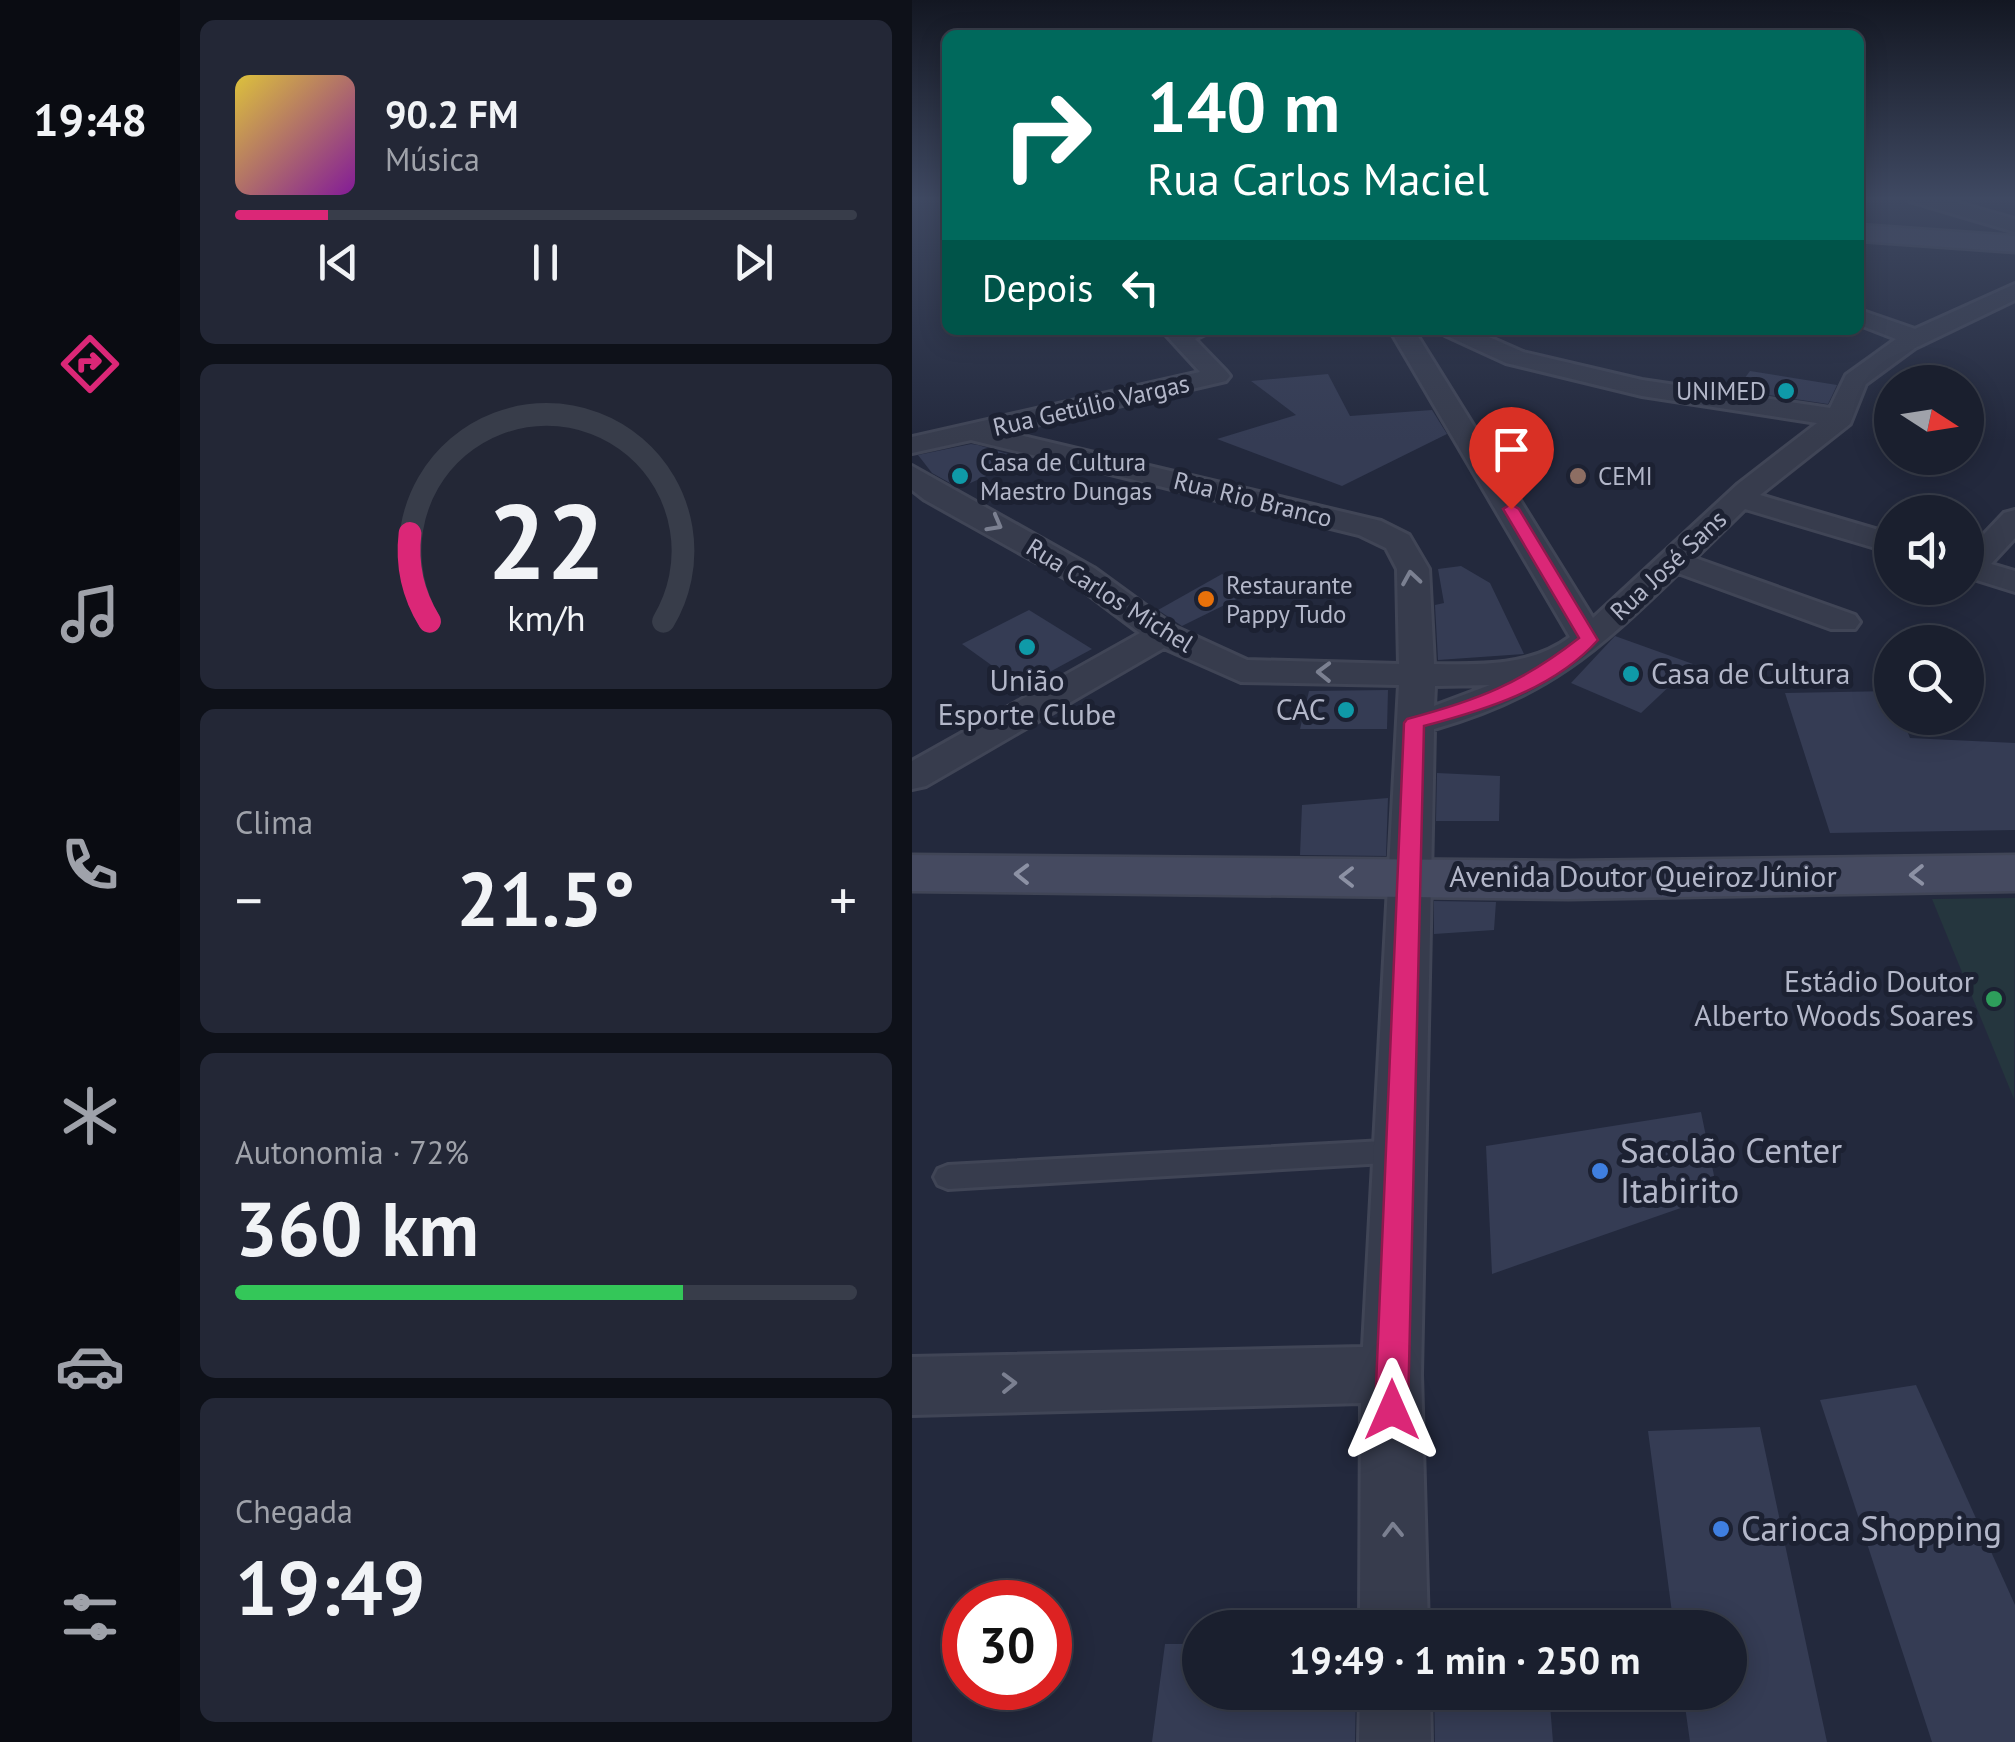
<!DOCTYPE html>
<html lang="pt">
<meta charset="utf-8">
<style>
:root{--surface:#1a1f2e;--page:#232736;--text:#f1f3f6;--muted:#9fa2aa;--line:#383d4a;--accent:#db2777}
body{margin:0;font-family:"PT Sans",sans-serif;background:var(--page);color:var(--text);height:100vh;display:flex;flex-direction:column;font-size:38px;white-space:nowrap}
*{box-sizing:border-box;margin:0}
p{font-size:32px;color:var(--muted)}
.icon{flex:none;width:55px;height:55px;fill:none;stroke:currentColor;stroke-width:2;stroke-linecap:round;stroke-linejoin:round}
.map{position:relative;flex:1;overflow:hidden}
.side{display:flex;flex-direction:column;gap:20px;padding:20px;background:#0e1119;width:732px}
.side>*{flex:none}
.hud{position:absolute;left:30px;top:30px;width:922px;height:305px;border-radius:15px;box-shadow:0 5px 25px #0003,0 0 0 2px var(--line);background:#00695c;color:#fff;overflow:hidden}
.needle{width:65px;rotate:102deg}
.tools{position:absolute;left:962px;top:365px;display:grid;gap:20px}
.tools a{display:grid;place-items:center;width:110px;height:110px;border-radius:50%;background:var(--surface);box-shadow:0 5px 25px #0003,0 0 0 2px var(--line);font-size:50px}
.speed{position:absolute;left:30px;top:1580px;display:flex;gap:20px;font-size:50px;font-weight:700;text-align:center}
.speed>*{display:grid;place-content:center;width:130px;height:130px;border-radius:50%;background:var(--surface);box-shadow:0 5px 25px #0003,0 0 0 2px var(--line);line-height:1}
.speed .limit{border:15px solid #d22;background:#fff;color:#111}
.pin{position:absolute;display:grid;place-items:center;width:85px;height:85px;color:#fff;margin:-102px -42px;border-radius:50% 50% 50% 0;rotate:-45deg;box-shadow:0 0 10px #0007}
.pin .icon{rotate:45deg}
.me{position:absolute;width:110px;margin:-55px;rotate:0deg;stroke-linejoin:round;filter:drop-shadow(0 0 8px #0008)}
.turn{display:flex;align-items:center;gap:35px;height:210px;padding:0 40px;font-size:45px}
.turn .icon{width:130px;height:130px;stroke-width:2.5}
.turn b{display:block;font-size:70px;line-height:85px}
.then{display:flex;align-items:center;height:95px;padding:0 40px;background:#0003;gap:20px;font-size:38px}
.big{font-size:75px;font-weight:700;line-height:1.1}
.side .tile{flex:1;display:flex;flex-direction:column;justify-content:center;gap:15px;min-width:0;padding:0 35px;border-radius:15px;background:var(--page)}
.side .dial{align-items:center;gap:0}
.dial svg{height:260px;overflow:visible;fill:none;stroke:var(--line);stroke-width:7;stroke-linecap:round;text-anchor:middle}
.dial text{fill:var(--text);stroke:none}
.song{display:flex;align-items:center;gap:30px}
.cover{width:120px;height:120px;border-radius:15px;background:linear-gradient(135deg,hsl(50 70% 55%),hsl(290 70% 35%))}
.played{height:10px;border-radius:5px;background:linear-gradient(90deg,var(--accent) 15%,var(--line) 15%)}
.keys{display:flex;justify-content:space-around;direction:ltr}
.heat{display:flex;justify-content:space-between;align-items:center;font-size:55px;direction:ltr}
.charge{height:15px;border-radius:8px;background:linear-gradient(90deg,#34c759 72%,var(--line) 0)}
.trip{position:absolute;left:270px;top:1610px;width:565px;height:100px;border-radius:50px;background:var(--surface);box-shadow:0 5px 25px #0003,0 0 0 2px var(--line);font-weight:700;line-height:100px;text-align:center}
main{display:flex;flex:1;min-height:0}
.dock{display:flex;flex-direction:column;width:180px;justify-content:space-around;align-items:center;background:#0a0c12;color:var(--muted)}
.dock .icon{width:70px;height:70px}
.dock .active{color:var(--accent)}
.dock b{font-size:45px;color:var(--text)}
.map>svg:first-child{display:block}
.green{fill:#25363e}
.building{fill:#353c54}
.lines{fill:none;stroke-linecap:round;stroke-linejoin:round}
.lane-casing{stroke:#404556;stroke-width:6}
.street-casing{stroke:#404556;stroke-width:6}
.secondary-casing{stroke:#404556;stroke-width:5}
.lane{fill:#373c4d;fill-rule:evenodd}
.street{fill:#373c4d;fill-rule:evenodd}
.secondary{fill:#454a60;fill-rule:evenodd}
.oneway{stroke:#7b8091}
.oneway2{stroke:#8c91a4}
.route{fill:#db2777;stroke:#8e194d;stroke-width:2.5}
.culture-dot{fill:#0f9aa8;stroke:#1c2132;stroke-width:4}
.education-dot{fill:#8d6e63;stroke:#1c2132;stroke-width:4}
.food-dot{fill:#e8710a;stroke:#1c2132;stroke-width:4}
.leisure-dot{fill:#2e9e5b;stroke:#1c2132;stroke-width:4}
.shop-dot{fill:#3f7fe0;stroke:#1c2132;stroke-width:4}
.labels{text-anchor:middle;stroke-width:10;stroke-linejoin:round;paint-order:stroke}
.far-poi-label{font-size:25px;fill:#b3b7c9;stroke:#1c2132;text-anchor:start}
.far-street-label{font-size:25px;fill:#b3b7c9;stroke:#1c2132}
.poi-label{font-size:30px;fill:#b3b7c9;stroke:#1c2132;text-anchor:end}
.street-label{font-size:30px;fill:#b3b7c9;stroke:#1c2132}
.near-poi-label{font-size:35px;fill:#b3b7c9;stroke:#1c2132;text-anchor:start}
</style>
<main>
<nav class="dock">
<b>19:48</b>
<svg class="icon active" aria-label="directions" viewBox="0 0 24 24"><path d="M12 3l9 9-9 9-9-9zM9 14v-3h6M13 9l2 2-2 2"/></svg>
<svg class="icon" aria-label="music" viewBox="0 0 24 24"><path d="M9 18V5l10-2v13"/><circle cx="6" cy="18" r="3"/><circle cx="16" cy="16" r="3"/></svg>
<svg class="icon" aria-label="phone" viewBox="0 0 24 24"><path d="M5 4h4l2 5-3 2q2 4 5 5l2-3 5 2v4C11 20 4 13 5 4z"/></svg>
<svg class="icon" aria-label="climate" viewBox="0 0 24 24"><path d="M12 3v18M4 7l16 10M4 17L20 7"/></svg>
<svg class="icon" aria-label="car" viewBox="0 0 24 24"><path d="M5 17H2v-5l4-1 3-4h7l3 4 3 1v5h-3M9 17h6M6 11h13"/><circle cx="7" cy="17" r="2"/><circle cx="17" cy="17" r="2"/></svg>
<svg class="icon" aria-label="filters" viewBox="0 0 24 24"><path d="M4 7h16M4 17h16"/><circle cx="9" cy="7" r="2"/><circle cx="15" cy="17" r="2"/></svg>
</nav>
<section class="side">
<div class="tile">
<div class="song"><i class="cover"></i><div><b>90.2 FM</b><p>Música</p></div></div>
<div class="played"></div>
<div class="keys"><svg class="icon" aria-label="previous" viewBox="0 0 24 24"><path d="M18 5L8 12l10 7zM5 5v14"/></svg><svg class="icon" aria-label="pause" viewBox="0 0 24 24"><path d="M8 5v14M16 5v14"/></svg><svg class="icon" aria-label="next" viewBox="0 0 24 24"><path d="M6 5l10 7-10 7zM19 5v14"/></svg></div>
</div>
<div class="tile dial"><svg viewBox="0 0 100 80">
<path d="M14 69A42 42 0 1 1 86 69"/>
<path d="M14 69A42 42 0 0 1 8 42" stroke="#db2777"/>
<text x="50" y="56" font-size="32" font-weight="700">22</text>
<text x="50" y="72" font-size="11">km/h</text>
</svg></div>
<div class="tile"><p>Clima</p>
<div class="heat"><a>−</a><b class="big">21.5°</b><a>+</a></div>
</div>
<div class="tile"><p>Autonomia · 72%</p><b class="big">360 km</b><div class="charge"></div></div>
<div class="tile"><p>Chegada</p><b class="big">19:49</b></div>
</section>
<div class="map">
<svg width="1103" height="1742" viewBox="0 0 1103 1742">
<rect width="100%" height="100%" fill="#23293d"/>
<!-- green -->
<polygon class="green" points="1102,898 1103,898 1102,1099 1020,899"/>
<!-- building -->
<g class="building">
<polygon points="838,371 925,385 916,404 824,390"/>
<polygon points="416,374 438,416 520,410 535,434 430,486 305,439 384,415 339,381"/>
<polygon points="59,444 66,445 113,459 47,488 20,473 6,455"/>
<polygon points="549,566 578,583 612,654 526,660 523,605 532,603 526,569"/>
<polygon points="310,574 343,590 270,626 246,610"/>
<polygon points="117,610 180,649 110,687 50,644"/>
<polygon points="703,636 781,664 729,713 659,683"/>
<polygon points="476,690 475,729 388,729 397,691"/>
<polygon points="980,691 980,718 990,718 998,738 1103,743 1103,830 918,833 873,693"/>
<polygon points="525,773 588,776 587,821 524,821"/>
<polygon points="476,798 474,856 388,855 390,805"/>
<polygon points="522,901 584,902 582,930 522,934"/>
<polygon points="789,1112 806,1195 580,1274 574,1146"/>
<polygon points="1004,1385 1103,1605 1103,1742 1020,1742 908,1400"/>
<polygon points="848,1427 915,1742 778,1742 771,1692 818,1692 818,1628 762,1628 736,1431"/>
<polygon points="253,1644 288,1644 288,1692 444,1692 443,1742 240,1742"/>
<polygon points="522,1692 637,1692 641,1742 523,1742"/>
</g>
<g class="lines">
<!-- lane casing -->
<g class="lane-casing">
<polygon id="lane" points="490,1140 500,1143 504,1151 500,1159 490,1162 36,1189 26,1185 22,1177 26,1169 36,1165"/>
</g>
<!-- street casing -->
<g class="street-casing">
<g id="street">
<polygon points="995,197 1025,197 1103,219 1103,232 998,201"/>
<path d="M1103 284V300L1003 348 954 384 938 424 848 495 980 534V553L833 509 783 558 943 615 948 622 943 629H919L766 573C684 652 635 697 522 729L509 1374 516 1628H448L449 1403 0 1415V1357L451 1347 487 685 329 682 252 648 14 786 0 789V761L228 633 160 582 13 500 0 490V466L182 568 263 627 335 660 487 664 485 569 474 548 447 535 59 440 0 453V437L288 372 255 336 262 330H301L283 339 314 371 318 376 314 381 94 432 469 521 497 535 517 569 522 664C569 665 620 666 658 637L478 330H502L681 618 826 484 905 423 730 396 594 363 533 335 529 330H561L611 352 730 380 918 408 934 375 984 339 948 325V310L1003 329ZM578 685 522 706 523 686Z"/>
<polygon points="1103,510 1103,538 1079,564 1103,571 1103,592 1055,577 1055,552 1092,513"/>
<polygon points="448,1692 518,1692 519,1742 447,1742"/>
</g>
</g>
<!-- secondary casing -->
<g class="secondary-casing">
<g id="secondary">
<polygon points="948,225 1103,236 1103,252 948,241"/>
<polygon points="0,855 657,861 1103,855 1103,891 657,899 0,891"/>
</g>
</g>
<!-- lane -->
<use href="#lane" class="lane"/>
<!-- street -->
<use href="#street" class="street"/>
<!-- secondary -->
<use href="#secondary" class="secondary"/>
</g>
<!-- one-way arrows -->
<defs><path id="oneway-chevron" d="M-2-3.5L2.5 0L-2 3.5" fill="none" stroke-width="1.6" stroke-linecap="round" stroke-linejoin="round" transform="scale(2.5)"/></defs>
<g class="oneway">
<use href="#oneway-chevron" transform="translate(83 524) rotate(29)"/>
<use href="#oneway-chevron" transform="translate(499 578) rotate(-99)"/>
<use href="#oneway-chevron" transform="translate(412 672) rotate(-179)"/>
<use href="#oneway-chevron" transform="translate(97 1383) rotate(-1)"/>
<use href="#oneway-chevron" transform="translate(481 1530) rotate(-91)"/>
</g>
<g class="oneway2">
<use href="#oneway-chevron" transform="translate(110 874) rotate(-179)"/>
<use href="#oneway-chevron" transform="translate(1005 875) rotate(179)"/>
<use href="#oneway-chevron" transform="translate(435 877) rotate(-180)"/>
</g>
<!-- sky -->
<linearGradient id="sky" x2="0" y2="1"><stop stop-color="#131722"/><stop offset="0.45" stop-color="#3f4962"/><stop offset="1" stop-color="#3f4962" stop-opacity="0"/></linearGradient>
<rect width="1103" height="441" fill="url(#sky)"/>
<!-- route -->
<path class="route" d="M599 504 607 509 686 640C642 689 573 710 512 726L496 1410 491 1421 480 1426 468 1421 463 1410 492 723 495 719C566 700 608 684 667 638L591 509Z"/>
<!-- markers -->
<g class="culture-dot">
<circle cx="874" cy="391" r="10"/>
<circle cx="48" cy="476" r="10"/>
<circle cx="115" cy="647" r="10"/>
<circle cx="719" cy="674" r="10"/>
<circle cx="434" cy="710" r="10"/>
</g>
<circle class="education-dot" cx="666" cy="476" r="10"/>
<circle class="food-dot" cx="294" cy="599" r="10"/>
<circle class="leisure-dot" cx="1082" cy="999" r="10"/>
<g class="shop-dot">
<circle cx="688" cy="1171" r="10"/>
<circle cx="809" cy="1529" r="10"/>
</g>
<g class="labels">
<!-- far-poi labels -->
<g class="far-poi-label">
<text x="854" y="400" text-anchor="end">UNIMED</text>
<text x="68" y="471">Casa de Cultura<tspan x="68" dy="29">Maestro Dungas</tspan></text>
<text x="686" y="485">CEMI</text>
<text x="314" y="594">Restaurante<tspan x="314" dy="29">Pappy Tudo</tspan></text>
</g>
<!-- far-street labels -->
<g class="far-street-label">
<text transform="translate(179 405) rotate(-13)" y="9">Rua Getúlio Vargas</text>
<text transform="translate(341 499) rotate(14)" y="9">Rua Rio Branco</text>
<text transform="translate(756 565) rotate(-43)" y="9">Rua José Sans</text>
<text transform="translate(198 595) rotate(32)" y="9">Rua Carlos Michel</text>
</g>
<!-- poi labels -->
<g class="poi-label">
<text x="739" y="684" text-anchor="start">Casa de Cultura</text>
<text x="115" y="691" text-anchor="middle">União<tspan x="115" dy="34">Esporte Clube</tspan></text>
<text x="414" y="720">CAC</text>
<text x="1062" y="992">Estádio Doutor<tspan x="1062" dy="34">Alberto Woods Soares</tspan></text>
</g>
<!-- street labels -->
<g class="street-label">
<text x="731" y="887">Avenida Doutor Queiroz Júnior</text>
</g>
<!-- near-poi labels -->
<g class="near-poi-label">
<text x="708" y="1163">Sacolão Center<tspan x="708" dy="40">Itabirito</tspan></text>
<text x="829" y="1541">Carioca Shopping</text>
</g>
</g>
</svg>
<div class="tools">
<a><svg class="needle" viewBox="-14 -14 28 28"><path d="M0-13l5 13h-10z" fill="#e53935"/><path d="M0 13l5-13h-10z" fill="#9fa2aa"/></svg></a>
<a><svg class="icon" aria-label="sound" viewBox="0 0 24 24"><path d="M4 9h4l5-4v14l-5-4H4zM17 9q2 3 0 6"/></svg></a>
<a><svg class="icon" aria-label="search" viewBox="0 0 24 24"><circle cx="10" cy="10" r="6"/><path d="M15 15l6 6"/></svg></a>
</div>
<div class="speed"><div class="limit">30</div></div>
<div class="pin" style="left:599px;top:509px;background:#d93025"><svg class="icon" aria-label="arrive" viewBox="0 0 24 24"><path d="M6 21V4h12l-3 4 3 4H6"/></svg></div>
<svg class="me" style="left:480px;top:1410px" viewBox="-20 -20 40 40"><path d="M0-17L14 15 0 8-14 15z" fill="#db2777" stroke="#fff" stroke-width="4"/></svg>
<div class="trip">19:49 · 1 min · 250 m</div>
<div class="hud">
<div class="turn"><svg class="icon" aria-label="right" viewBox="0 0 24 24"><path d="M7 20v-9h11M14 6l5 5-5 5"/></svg><div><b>140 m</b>Rua Carlos Maciel</div></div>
<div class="then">Depois<svg class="icon" aria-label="left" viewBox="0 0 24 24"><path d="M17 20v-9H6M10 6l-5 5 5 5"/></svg></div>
</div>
</div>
</main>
